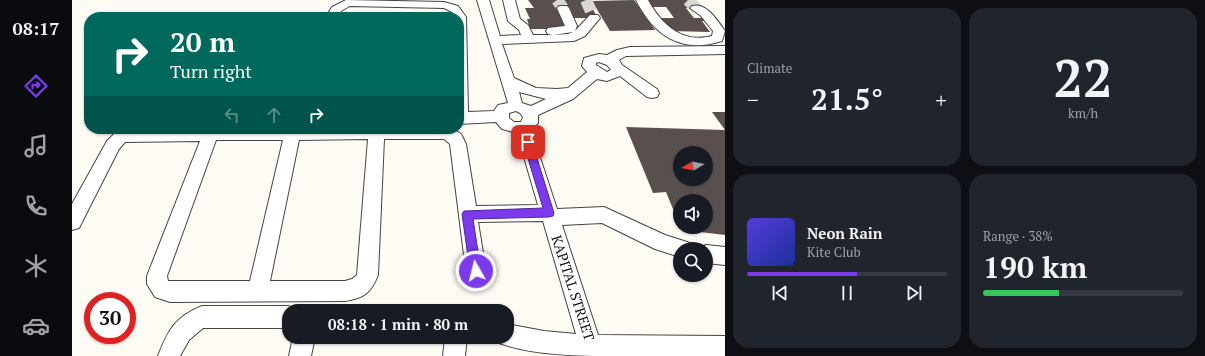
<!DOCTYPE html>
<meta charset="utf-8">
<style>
:root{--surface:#171b24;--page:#20242c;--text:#f1f3f6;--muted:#9ea1a6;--line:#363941;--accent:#7c3aed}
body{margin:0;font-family:"PT Serif",serif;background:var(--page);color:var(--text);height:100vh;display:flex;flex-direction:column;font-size:15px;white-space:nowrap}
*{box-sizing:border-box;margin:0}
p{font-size:13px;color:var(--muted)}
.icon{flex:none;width:22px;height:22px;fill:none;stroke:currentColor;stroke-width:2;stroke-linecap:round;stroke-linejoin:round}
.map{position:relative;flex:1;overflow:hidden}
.side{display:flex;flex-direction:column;gap:8px;padding:8px;background:#0d0f14;width:480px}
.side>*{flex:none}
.hud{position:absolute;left:12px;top:12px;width:380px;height:122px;border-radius:16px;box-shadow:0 1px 3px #0004;background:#00695c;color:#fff;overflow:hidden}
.needle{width:26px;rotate:260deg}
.fabs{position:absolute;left:601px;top:146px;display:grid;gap:8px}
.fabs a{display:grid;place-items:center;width:40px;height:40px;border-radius:50%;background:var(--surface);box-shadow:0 1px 3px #0004;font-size:20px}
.speed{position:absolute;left:12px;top:292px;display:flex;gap:8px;font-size:20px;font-weight:700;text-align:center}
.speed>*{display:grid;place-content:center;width:52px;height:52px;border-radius:50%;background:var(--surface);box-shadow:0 1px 3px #0004;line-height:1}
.speed .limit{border:6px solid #d22;background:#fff;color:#111}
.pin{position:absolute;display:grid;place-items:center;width:34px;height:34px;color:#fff;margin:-17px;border-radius:8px;box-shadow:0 2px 6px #0006}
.me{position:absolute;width:44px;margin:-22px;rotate:352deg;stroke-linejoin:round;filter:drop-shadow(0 0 3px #0008)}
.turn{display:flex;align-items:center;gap:14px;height:84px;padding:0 20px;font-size:18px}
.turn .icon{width:52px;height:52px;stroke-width:2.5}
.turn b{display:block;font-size:28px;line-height:34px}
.lanes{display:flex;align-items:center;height:38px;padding:0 20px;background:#0003;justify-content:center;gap:20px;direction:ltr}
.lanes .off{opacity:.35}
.big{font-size:30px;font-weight:600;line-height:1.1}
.side .tile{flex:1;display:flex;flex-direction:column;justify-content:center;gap:6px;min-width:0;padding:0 14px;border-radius:16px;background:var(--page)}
.side .dial{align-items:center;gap:0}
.dial b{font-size:52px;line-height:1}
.song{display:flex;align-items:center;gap:12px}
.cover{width:48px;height:48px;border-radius:6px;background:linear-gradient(135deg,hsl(250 70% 55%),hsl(230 70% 35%))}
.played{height:4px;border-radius:2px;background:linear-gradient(90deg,var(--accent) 55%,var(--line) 55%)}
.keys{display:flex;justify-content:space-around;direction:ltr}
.heat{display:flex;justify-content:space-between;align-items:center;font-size:22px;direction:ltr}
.charge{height:6px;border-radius:3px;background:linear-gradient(90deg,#34c759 38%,var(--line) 0)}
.side .tiles{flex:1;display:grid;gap:8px;grid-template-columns:repeat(2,1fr)}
.trip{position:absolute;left:210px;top:304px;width:232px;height:40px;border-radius:16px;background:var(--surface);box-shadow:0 1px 3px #0004;font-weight:600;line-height:40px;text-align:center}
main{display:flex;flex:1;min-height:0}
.menu{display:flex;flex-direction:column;width:72px;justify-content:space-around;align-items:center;background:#090b0e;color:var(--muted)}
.menu .icon{width:28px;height:28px}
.menu .active{color:var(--accent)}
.menu b{font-size:18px;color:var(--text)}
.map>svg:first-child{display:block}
.building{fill:#59504e;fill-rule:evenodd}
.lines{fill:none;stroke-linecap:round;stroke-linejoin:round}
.minor-tunnel{stroke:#dad8d3;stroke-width:12;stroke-dasharray:12 6;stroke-linecap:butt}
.minor-casing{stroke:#444;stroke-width:2}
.minor{fill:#fff;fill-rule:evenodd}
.route{fill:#7c3aed;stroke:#51269a}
.labels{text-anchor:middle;stroke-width:4;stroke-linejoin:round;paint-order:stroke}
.street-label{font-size:14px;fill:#111;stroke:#fff}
</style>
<main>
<nav class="menu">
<b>08:17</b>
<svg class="icon active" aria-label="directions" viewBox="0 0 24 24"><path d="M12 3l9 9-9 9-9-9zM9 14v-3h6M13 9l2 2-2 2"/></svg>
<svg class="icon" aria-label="music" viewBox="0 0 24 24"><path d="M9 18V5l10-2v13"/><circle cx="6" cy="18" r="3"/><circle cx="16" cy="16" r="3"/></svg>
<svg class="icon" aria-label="phone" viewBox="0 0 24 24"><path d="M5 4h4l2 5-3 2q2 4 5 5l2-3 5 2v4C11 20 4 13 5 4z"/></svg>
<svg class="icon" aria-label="climate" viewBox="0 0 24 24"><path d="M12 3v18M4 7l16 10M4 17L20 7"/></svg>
<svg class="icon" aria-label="car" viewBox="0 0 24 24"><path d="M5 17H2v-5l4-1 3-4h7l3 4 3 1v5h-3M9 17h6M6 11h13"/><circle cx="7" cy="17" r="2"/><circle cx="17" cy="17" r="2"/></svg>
</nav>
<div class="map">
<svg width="653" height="356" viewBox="0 0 653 356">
<rect width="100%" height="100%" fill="#fefbf5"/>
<!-- building -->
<g class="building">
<polygon points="456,0 515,0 526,18 499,18 498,29 458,29 455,19 458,19 453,8 462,8"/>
<polygon points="562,0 583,30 538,31 520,1"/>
<polygon points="571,0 622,0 628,8 614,8 622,18 632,18 635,21 630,21 638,32 598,31 583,18 602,18 594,7 576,7"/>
<path d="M640 112H653V235L628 232 615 227H634V201H608V226L594 192 581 193 554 127 653 130ZM608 153H634V179H608Z"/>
</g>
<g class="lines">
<!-- minor-tunnel -->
<g class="minor-tunnel">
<polyline points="485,0 491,8"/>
<polyline points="514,0 522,18"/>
<polyline points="616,0 624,8"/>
</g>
<!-- minor casing -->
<g class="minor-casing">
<g id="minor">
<path d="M274 0 372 2 386 6 394 17 396 112 422 111 426 105 436 103 405 0H417L428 36 449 35 447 30 436 21 431 0H443L448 19 456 25 461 35H480L476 34 474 31 476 28 493 26 485 8 487 6H495L497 8 505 26 503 31 518 15H526L528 18 513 36 502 41 430 44 442 78 464 88 485 89 496 88 515 72 510 66 512 58 527 54 535 55 545 50 558 47 653 46V54L554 56 547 60 550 65 585 89 587 93 585 97 580 98 575 97 548 76 535 81 525 79 501 99 466 115V123L459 130 485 209 532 207 593 235 618 243 621 249H608V257L583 249 530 223 490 225 526 335 653 336V356C618 356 583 356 549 356 510 356 463 356 427 343L425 337H435V324L472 331 504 334 471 221 406 222 414 271 411 278 404 281 397 278 394 271 378 144 372 139H312L306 275C299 293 292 298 273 301L98 302 83 297 75 284V276L128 141 53 142 47 149 7 228 0 230V204L35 141 43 133 63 129H381L389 134 394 144 404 206 466 205 445 133 430 129 424 122 387 124V17H382L380 12 372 8 278 6 269 11 266 17H254L260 7ZM501 32 496 34 481 35ZM527 62 535 65 539 70 535 72 524 65V63ZM447 92 474 99 459 106 450 103ZM444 111 448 113 451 117 449 122H442L437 118V113ZM296 139 285 275 280 279 273 281H198L227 140ZM144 140H211L178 281H96L95 276Z"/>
<path d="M564 0H576C589 24 610 44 640 36L641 31 629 16 618 8 620 6C634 2 644 19 651 28L653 31 650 41C610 54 582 36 564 0Z"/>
<polygon points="634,245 653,247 653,265 634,263 634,249 626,249"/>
<path d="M130 306H217L225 311H217V328H131L117 340 108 356H86C96 330 103 317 130 306Z"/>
<polygon points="221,337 243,337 239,356 217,356"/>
<polygon points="373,337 395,337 393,356 371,356"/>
</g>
</g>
<!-- minor -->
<use href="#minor" class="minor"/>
</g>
<!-- route -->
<polygon class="route" points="453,139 459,139 460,142 482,213 481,216 477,217 401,219 409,271 407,275 404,276 400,275 398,271 390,214 392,211 471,208 451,142"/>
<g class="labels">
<!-- street labels -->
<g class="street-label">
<text transform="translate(501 288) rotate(72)" y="5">KAPITAL STREET</text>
</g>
</g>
</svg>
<div class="fabs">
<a><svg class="needle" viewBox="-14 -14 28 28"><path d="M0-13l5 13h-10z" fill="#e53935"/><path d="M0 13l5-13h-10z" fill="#9ea1a6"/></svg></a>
<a><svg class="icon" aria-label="sound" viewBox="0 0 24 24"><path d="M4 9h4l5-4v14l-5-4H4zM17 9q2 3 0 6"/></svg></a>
<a><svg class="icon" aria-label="search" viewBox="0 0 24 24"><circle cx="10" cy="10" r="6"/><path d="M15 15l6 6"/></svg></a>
</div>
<div class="speed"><div class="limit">30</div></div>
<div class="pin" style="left:456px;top:142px;background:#d93025"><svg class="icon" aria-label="arrive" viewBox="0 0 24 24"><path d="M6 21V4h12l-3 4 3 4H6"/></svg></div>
<svg class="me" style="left:404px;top:271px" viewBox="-20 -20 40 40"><circle r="17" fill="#7c3aed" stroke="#fff" stroke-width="3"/><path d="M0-11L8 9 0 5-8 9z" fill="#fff"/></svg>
<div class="trip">08:18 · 1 min · 80 m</div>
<div class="hud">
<div class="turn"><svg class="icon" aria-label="right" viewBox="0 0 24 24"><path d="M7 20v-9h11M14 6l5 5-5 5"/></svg><div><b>20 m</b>Turn right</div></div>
<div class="lanes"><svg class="icon off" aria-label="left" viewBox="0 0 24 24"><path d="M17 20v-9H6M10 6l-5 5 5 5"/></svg><svg class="icon off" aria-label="ahead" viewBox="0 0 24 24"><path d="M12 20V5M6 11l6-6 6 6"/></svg><svg class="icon" aria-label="right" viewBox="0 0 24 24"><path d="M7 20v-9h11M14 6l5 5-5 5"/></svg></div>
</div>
</div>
<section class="side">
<div class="tiles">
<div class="tile"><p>Climate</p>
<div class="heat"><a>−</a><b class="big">21.5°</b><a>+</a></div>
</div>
<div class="tile dial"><b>22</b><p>km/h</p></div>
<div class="tile">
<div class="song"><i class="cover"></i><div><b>Neon Rain</b><p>Kite Club</p></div></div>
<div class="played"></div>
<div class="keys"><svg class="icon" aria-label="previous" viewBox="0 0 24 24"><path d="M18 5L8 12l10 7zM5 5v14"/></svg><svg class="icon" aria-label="pause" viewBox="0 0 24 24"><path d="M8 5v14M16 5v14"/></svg><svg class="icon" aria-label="next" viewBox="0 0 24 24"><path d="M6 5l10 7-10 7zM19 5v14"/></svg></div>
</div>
<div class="tile"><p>Range · 38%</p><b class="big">190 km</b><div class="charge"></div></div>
</div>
</section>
</main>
